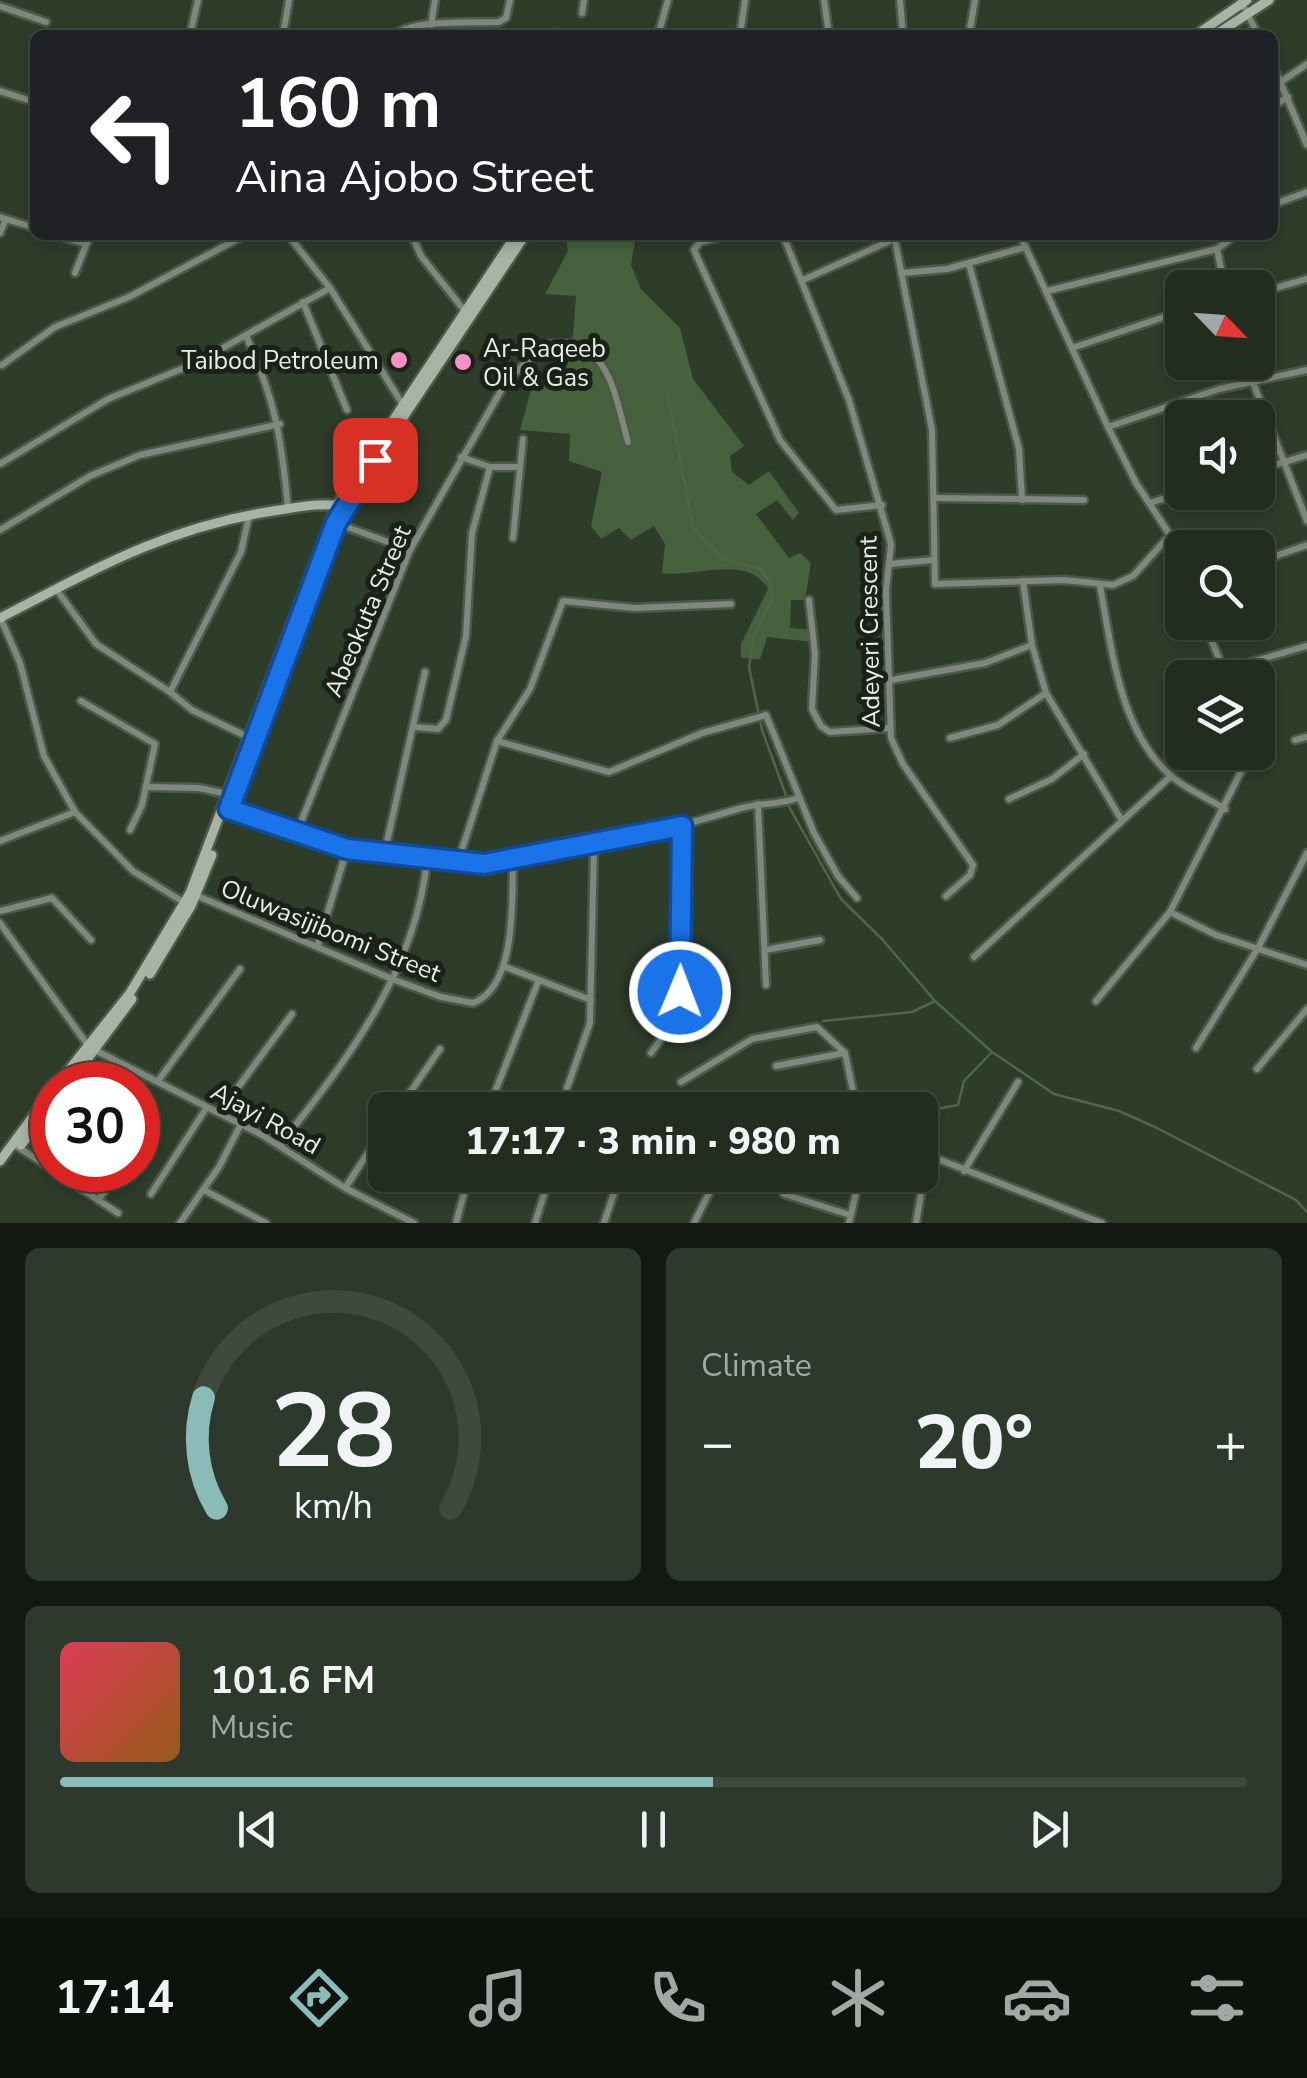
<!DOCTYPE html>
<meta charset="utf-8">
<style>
:root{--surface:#222d20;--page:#2e392d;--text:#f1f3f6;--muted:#a2a8a5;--line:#3f493e;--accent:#8bbbb9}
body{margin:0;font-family:"Nunito Sans",sans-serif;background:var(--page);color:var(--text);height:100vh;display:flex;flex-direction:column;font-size:38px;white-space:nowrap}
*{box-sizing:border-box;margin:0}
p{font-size:32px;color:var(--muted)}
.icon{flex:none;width:55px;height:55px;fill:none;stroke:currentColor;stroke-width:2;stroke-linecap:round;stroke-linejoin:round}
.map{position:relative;height:1223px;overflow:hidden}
.drawer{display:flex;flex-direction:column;gap:25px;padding:25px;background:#131912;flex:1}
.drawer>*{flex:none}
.guide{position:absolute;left:30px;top:30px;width:1248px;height:210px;border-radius:15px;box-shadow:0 5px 15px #0003,0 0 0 2px var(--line);background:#202124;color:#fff;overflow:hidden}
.needle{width:65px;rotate:115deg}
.controls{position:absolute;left:1165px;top:270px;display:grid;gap:20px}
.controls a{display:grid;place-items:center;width:110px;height:110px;border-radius:15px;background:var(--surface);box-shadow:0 5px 15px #0003,0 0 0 2px var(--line);font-size:50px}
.speed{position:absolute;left:30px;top:1062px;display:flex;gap:20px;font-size:50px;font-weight:700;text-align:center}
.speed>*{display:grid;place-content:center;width:130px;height:130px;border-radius:50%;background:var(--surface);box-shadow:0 5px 15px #0003,0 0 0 2px var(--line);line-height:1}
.speed .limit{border:15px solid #d22;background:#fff;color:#111}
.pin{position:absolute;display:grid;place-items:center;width:85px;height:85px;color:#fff;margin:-42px;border-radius:20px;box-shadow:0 5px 15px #0006}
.me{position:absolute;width:110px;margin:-55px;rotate:1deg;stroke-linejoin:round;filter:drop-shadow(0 0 8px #0008)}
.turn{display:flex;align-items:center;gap:35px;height:210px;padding:0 40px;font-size:45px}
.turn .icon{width:130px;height:130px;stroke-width:2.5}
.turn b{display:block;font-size:70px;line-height:85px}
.big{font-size:75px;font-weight:800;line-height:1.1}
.drawer .tile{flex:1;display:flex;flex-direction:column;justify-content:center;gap:15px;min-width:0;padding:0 35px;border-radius:15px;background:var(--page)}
.drawer .dial{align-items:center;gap:0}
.dial svg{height:260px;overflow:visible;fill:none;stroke:var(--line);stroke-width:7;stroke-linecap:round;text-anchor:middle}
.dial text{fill:var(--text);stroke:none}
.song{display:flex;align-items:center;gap:30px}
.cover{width:120px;height:120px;border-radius:15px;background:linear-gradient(135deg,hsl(350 70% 55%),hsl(30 70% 35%))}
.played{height:10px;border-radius:5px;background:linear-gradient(90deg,var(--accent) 55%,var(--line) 55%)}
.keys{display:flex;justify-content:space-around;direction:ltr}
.heat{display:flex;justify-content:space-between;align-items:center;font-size:55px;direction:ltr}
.drawer .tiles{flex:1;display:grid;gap:25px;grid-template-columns:1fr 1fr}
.tile:last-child{grid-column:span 2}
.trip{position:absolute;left:368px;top:1092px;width:570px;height:100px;border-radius:15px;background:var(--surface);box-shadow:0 5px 15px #0003,0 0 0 2px var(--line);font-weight:800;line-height:100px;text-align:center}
.dock{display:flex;height:160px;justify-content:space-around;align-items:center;background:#0e120d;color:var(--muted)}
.dock .icon{width:70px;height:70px}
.dock .current{color:var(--accent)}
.dock b{font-size:45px;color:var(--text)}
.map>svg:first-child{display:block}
.green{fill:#45623d}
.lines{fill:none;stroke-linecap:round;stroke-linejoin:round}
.stream{stroke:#4f6647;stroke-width:2.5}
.street-casing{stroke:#4b5948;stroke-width:11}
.secondary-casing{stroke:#4b5948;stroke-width:14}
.street{stroke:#80877e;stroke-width:6}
.secondary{stroke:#a9b4a6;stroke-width:9}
.route-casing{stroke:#114b97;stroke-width:25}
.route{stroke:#1a73e8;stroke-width:18}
.poi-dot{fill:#fa8fc7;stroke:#1b2119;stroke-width:4}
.labels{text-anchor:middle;stroke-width:10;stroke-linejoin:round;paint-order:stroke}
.poi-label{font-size:25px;fill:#e6efe4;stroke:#1b2119;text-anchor:start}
.street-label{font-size:25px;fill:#e6efe4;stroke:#1b2119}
</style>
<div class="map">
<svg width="1307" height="1223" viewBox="0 0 1307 1223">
<rect width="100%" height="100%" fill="#2e3c2a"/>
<!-- green -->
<path class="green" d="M565 235H636L631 265 641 289 680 328 693 379 744 446 730 456 732 472 749 485 769 471 799 513 793 520 777 500 756 514 789 558 800 553 811 563 805 600H791L790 628 813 630V642L767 637 760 659 741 658V644L768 589C748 553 695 578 662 573L665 544 654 526 631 540 619 528 601 539 591 526 602 472 569 461 570 434 520 430 534 379 547 386 573 335 576 296 545 294 568 251Z"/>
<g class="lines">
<!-- stream -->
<g class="stream">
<polyline points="668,396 693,527 722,559 761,569 770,582 772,597 754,636 749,667 762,730 787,798"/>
<polyline points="788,805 841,899 882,939 935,1001 992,1052 1054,1094 1119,1111 1157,1128 1296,1200 1307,1212"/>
<polyline points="823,1021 912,1012 933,1002"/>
<polyline points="920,1112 958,1105 964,1081 991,1053"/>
<polyline points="768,1191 778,1175"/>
</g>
<!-- street casing -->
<g class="street-casing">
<g id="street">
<polyline points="824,0 829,35"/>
<polyline points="900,0 903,35"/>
<polyline points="1241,1 1258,35"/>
<polyline points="0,6 46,22"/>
<polyline points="582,13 584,0"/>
<polyline points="431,25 435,0"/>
<polyline points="553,33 554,35"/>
<polyline points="190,35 198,0"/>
<polyline points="283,35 289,0"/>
<path d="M395 35C412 19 475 23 499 22L506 18 510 0"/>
<polyline points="658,35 668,0"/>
<polyline points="740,35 745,0"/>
<polyline points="969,35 975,0"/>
<polyline points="1272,63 1307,145"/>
<polyline points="1282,81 1307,64"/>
<polyline points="0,91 35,102"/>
<polyline points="1272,107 1288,97"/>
<polyline points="1272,205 1307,192"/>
<polyline points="0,217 35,228"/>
<polyline points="0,233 6,219"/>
<polyline points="56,235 86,244"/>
<polyline points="288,235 330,288 403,405"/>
<polyline points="412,235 421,256 464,310"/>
<polyline points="727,235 700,242 694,250 780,440 836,510 882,505"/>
<polyline points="783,235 849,400 891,544 886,591 891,738 903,764 973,865 970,875 946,896"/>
<polyline points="894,235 932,430 935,584 1064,580 1113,585 1133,576 1170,535"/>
<polyline points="1020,235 1108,427 1136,483 1170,535 1182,568"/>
<polyline points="1217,249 1225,288"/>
<polyline points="969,264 1019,449 1022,500"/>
<polyline points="75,273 90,235"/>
<polyline points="901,273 947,269 1026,247"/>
<polyline points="803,280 894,239"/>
<polyline points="1047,291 1217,249 1236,235"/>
<polyline points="1258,293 1307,279"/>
<polyline points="303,302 347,410"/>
<path d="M246 336C275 398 282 441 288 509"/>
<polyline points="1075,347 1182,311"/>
<polyline points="1245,362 1307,521"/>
<polyline points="2,365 55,327 129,297 245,235"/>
<polyline points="1108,427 1219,389 1307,370"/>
<polyline points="461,457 490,467 520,467"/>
<polyline points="0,464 108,399 196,363 330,288"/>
<polyline points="1258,470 1307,455"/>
<polyline points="934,498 1084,500"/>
<polyline points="1150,503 1184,492"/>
<polyline points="336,523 410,550"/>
<polyline points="0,530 90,476 140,455 280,424"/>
<polyline points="513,538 523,439"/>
<polyline points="1258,562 1307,545"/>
<polyline points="890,564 933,560"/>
<path d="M1100 586C1112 649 1119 730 1171 776 1186 789 1208 798 1225 809"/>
<polyline points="56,589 96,644 170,692 241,552 249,516"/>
<polyline points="809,600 815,654 812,709 821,726 830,732 889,728"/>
<polyline points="0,617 20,663 44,756 75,812 133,871 185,903"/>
<polyline points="1204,622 1227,678"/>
<polyline points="1032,645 1046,693 1121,819"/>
<polyline points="1224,670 1307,646"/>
<polyline points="891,680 985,663 1032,645 1023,581"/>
<polyline points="170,692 192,710 248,737"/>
<polyline points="81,701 155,744 142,805 130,830"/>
<polyline points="415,727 438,729 446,720 466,636 472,533 490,467"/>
<polyline points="950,738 998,725 1046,693"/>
<polyline points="1295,740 1307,737"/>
<polyline points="497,741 609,772 702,733 766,715 814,833 838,876 857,898"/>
<polyline points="146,787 199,788 227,794"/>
<polyline points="1009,799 1052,779 1084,754"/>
<polyline points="758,804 766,985"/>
<path d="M223 808C265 819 305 838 347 849 477 882 613 846 738 809 757 803 779 805 798 798"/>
<path d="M297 832 410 550 507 380 547 344H581C613 364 618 407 628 442"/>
<polyline points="0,841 75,812"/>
<polyline points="384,855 425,672"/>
<polyline points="458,862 497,741 530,689 563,601 635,608 731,604"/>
<path d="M193 894 392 979 441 997 473 1003C517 987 512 898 513 860"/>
<polyline points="0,911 52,898 91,940"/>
<polyline points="1170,912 1216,935 1307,965"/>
<polyline points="0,923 89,1047 262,1135 345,1188 414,1223"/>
<polyline points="318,944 347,849"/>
<polyline points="765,950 820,940"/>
<polyline points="974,957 1171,776"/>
<polyline points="503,966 591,1000"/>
<polyline points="1096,1001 1170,912 1251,752"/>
<polyline points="1196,1048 1258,948 1307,853"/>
<path d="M651 1053C699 993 682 898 682 826"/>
<polyline points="776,1066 844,1053"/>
<polyline points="1257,1069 1307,1009"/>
<polyline points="158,1081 240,969"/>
<polyline points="681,1082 752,1039 817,1027 845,1053 857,1110"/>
<polyline points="567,1088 590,1023 594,846"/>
<polyline points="398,1110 440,1049"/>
<polyline points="488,1110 538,982"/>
<polyline points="219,1113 292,1014"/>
<polyline points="15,1145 118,1213"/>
<path d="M280 1145C347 1060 415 973 427 861"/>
<polyline points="925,1154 1102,1223"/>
<polyline points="964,1171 1018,1082"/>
<polyline points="345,1188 385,1127"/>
<polyline points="204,1190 266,1223"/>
<polyline points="151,1194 207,1107"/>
<polyline points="784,1194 850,1215"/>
<polyline points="98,1200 119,1170"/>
<polyline points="180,1223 219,1167 241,1124"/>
<polyline points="456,1223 469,1175"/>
<polyline points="535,1223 546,1188"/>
<polyline points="604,1223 620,1175"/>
<polyline points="694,1223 718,1175"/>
<polyline points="849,1223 860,1175"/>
<polyline points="916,1223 935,1114"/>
</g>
</g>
<!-- secondary casing -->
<g class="secondary-casing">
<g id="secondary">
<polyline points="1196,35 1247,0"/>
<polyline points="1215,35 1269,0"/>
<polyline points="329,541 364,476 525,235"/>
<path d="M0 618C93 570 167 527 273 511 295 508 319 502 342 506"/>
<polyline points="150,974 191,906 212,855"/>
<polyline points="57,1085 130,993 190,893 337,505 516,235"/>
<polyline points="68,1085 132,999"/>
<polyline points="21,1145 52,1105"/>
<polyline points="0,1161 52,1091"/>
</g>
</g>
<!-- street -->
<use href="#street" class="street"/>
<!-- secondary -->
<use href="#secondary" class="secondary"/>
</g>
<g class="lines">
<!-- route casing -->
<g class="route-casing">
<polyline id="route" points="375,460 336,523 229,809 347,849 484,864 682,826 680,992"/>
</g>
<!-- route -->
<use href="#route" class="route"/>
</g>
<!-- markers -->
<g class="poi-dot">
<circle cx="399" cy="360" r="10"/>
<circle cx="463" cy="362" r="10"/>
</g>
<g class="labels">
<!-- poi labels -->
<g class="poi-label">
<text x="483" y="357">Ar-Raqeeb<tspan x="483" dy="29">Oil &amp; Gas</tspan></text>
<text x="379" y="369" text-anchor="end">Taibod Petroleum</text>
</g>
<!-- street labels -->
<g class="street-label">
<text transform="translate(367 611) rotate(-67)" y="9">Abeokuta Street</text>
<text transform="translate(869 632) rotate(-91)" y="9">Adeyeri Crescent</text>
<text transform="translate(331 930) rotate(22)" y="9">Oluwasijibomi Street</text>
<text transform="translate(266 1118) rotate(29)" y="9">Ajayi Road</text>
</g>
</g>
</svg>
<div class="controls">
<a><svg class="needle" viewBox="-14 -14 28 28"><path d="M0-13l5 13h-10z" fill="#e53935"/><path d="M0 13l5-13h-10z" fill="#a2a8a5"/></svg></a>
<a><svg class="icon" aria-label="sound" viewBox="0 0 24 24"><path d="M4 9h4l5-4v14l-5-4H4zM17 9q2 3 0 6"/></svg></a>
<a><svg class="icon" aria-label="search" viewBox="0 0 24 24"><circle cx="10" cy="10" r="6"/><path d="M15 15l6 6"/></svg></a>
<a><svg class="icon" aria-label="layers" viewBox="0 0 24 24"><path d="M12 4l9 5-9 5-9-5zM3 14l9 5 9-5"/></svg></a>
</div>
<div class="speed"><div class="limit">30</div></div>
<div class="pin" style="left:375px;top:460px;background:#d93025"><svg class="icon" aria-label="arrive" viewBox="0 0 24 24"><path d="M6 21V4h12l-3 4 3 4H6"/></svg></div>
<svg class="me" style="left:680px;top:992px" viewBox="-20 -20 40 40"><circle r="17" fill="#1a73e8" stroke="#fff" stroke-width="3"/><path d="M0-11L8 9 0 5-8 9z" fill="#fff"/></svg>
<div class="trip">17:17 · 3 min · 980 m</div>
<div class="guide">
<div class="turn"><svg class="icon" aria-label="left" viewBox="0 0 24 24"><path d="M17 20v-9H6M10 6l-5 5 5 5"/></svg><div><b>160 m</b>Aina Ajobo Street</div></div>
</div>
</div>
<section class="drawer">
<div class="tiles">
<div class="tile dial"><svg viewBox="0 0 100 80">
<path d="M14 69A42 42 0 1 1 86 69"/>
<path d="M14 69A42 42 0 0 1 10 35" stroke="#8bbbb9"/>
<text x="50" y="56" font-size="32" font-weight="700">28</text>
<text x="50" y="72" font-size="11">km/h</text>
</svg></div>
<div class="tile"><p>Climate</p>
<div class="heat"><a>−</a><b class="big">20°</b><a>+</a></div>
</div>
<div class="tile">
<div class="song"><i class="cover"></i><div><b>101.6 FM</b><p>Music</p></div></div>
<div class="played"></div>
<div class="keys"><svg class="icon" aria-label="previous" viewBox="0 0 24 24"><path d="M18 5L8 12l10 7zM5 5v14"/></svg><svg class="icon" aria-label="pause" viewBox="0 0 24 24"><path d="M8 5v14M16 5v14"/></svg><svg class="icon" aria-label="next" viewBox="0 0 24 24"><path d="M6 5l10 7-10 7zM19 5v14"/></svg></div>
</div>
</div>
</section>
<nav class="dock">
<b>17:14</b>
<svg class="icon current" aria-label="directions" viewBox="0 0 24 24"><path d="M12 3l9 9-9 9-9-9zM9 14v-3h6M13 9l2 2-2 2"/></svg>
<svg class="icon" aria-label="music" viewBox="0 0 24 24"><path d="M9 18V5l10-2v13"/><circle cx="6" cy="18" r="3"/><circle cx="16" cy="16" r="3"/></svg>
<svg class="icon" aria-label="phone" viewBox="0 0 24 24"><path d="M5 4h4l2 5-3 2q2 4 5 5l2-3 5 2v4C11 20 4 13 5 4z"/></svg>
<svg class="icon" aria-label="climate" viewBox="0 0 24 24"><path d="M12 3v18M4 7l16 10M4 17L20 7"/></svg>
<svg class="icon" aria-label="car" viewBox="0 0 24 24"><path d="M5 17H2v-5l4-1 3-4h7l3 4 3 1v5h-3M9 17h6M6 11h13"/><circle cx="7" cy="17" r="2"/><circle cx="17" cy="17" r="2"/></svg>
<svg class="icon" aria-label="filters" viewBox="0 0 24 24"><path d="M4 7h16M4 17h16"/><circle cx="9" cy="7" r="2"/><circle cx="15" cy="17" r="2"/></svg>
</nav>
